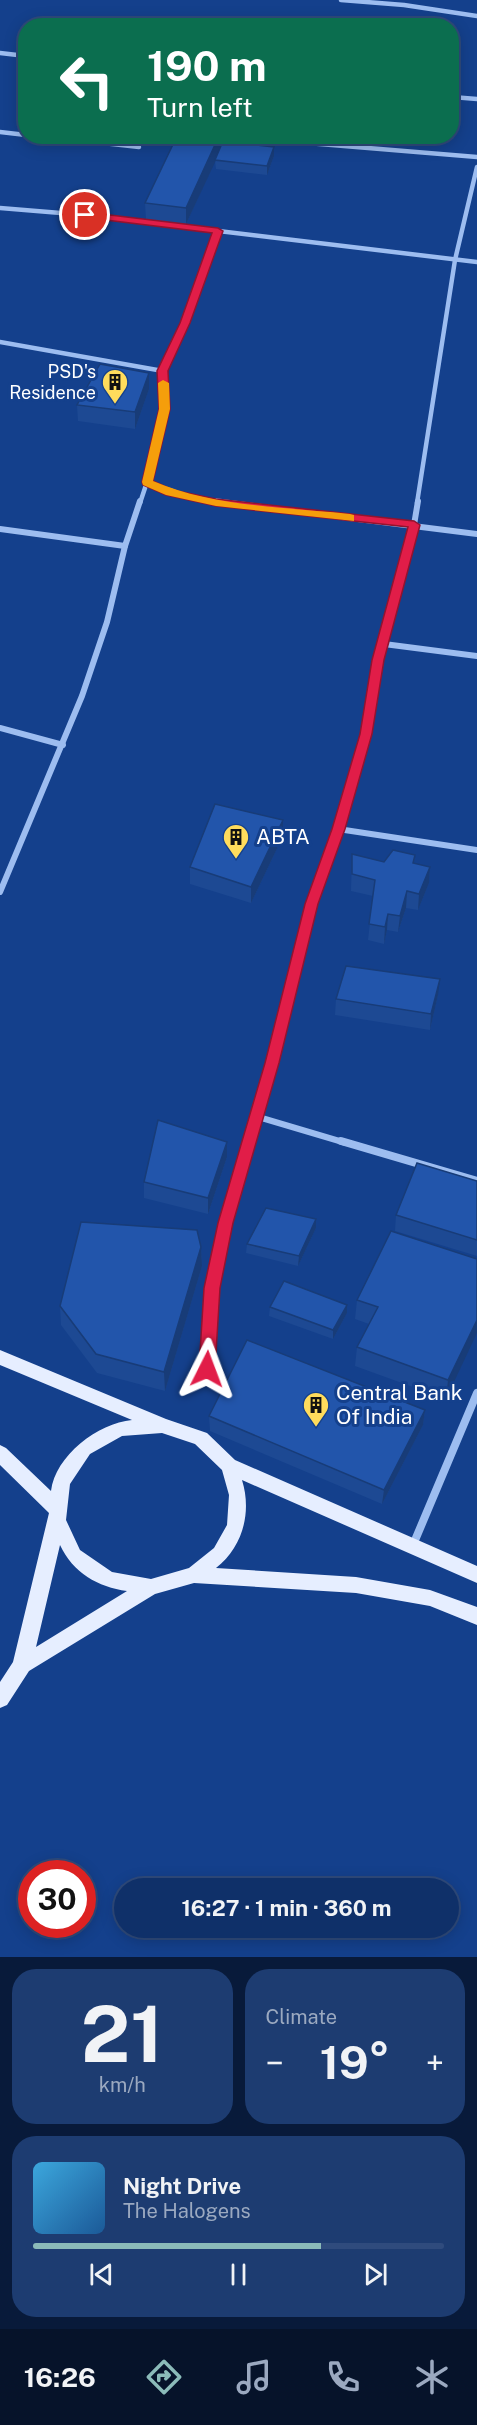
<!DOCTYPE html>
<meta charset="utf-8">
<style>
:root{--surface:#0f3069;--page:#1d3c71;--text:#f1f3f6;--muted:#9ba9c0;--line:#2f4b7d;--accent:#8bbbb9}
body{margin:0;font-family:"Public Sans",sans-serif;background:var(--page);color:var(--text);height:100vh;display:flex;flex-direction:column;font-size:22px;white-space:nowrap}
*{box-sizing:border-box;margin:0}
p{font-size:20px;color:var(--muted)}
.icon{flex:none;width:33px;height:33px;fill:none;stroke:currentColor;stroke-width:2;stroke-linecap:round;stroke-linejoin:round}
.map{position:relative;height:1957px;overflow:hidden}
.side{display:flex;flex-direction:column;gap:12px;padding:12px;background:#081a3a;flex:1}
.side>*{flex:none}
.banner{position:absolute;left:18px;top:18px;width:441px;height:126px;border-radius:24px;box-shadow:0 3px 15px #0003,0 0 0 2px var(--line);background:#0b6e4f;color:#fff;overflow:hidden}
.speed{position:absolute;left:18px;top:1860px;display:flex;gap:12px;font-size:30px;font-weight:700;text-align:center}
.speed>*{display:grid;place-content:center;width:78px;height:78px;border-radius:50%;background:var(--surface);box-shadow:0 3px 15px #0003,0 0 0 2px var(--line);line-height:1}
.speed .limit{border:9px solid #d22;background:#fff;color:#111}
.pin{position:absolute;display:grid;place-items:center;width:51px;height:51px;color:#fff;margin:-26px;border:3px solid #fff;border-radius:50%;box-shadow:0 2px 6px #0007}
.me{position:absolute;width:66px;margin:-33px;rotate:3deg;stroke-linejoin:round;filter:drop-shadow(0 0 4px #0008)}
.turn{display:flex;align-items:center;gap:21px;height:126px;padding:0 30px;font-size:27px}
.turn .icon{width:78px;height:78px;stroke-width:2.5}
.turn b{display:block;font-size:42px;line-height:51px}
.big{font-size:45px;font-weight:700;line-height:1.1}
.side .widget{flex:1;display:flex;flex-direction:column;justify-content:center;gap:9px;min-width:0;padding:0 21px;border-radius:24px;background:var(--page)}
.side .dial{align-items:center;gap:0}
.dial b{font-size:78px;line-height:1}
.song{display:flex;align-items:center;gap:18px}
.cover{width:72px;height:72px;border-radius:9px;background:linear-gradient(135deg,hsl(200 70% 55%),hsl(210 70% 35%))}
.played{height:6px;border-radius:3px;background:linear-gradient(90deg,var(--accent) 70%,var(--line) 70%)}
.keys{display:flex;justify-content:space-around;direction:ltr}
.heat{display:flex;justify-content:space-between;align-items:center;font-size:33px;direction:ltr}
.side .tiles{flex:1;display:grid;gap:12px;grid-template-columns:1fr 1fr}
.widget:last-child{grid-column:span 2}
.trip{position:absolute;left:114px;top:1878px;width:345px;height:60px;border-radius:30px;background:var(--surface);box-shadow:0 3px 15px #0003,0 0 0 2px var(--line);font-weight:700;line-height:60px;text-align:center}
.dock{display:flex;height:96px;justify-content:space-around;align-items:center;background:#06132a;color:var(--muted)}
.dock .icon{width:42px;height:42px}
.dock .active{color:var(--accent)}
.dock b{font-size:27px;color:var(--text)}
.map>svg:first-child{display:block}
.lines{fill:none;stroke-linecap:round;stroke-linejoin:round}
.street-far2{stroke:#9dbdf0;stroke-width:4.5}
.street-far1{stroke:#9dbdf0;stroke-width:6}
.street{stroke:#9dbdf0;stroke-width:8}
.primary{fill:#e6eeff;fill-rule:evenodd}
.wall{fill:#1d4993}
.shaded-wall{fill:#183c78}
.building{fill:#2255ab;stroke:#183c78;stroke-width:1.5}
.route{fill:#e11d48;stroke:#92132f;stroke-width:1.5}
.slow{fill:#f59e0b}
.labels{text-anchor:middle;stroke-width:6;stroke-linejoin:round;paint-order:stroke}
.far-poi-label{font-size:18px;fill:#fff;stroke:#14408c;text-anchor:end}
.poi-label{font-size:21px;fill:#fff;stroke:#14408c;text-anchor:start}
</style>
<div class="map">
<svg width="477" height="1957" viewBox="0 0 477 1957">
<rect width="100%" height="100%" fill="#14408c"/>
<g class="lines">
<!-- street-far2 -->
<g class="street-far2">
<polyline points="341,0 404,5 477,16"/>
<polyline points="0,53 26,56"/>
<polyline points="452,97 477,99"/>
<polyline points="0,132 26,135"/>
<polyline points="40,136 139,147"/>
<polyline points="259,139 477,157"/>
<polyline points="0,208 85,215 477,262"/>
<polyline points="0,342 163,371 165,409 147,482"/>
<polyline points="163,371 185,323 218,231"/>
<polyline points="140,503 147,482 181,494 223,503"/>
<polyline points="417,503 455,260 477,167"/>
</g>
<!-- street-far1 -->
<g class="street-far1">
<polyline points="214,501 477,534"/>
<polyline points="0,529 125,546 140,501"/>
<polyline points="384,644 477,656"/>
<polyline points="0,728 63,745"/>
<polyline points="338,829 477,850"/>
<polyline points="0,892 82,696 107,622 125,546"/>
<polyline points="255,1116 346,1143"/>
<polyline points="249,1143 312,904 366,734 378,660 414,525 418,501"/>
</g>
<!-- street -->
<g class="street">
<polyline points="341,1141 477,1181"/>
<polyline points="207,1369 212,1288 226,1223 250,1141"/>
<polyline points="413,1545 477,1393"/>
</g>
<!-- primary -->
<path class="primary" d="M0 1350 166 1419 207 1433 235 1460 477 1566V1583L242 1480C252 1512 243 1547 216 1568L356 1577 430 1590 477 1607V1625L430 1606 356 1593 194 1583 155 1594 29 1671 7 1705 0 1708V1682L13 1662 49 1513 0 1465V1445L6 1448 51 1491C55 1456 98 1423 132 1420L0 1365ZM162 1433 195 1444 222 1470 229 1495 227 1525 214 1548 189 1568 151 1579 112 1572 80 1550 66 1520 70 1484 90 1454 122 1436ZM60 1545C73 1573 98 1587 127 1591L36 1647Z"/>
</g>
<!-- wall -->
<g class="wall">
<polygon points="177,136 225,136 224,141 274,156 267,175 216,169 215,161 186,224 146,219 145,203"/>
<polygon points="149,373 149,389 135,429 78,421 77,405"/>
<polygon points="283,820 283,836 251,903 190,884 190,867"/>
<polygon points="352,854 384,862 415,855 414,863 430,867 429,883 418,910 406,908 398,932 387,930 384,944 368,940 373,896 351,891"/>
<polygon points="438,995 430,1030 335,1015 336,999"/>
<polygon points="227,1157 208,1214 144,1198 144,1182"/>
<polygon points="477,1181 477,1256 395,1231 396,1215"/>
<polygon points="316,1228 298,1266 246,1253 247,1244"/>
<polygon points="201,1247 202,1266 165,1391 97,1373 61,1325 60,1306"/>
<polygon points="477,1259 446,1399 355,1366 357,1347 369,1324 355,1319 357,1300"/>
<polygon points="347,1305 347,1313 333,1339 269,1316 270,1307"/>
<polygon points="425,1410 423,1425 382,1504 210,1431 209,1416"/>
</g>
<!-- shaded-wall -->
<g class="shaded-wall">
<polygon points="219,136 225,136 225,141 186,224 186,208"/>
<polygon points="274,147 274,156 267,175 267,166"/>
<polygon points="149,373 149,389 135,429 135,412"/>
<polygon points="283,820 283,836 251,903 251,887"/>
<polygon points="430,867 429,883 418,910 419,894"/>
<polygon points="407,891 406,908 398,932 400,916"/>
<polygon points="388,914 387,930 384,944 385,927"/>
<polygon points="440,979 438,995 430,1030 431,1014"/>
<polygon points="227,1142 227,1157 208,1214 208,1198"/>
<polygon points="316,1219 316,1228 298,1266 299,1256"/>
<polygon points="201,1247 202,1266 165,1391 164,1372"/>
<polygon points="347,1305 347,1313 333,1339 333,1330"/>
<polygon points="477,1320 477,1333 446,1399 448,1380"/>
<polygon points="425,1410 423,1425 382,1504 384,1490"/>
</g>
<!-- building -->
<g class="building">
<polygon points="177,136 219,136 186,208 145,203"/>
<polygon points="223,141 274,147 267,166 215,160"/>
<polygon points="100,364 149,373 135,412 77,405"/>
<polygon points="215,804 283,820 251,887 190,867"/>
<polygon points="393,850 415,855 413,863 430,867 419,894 407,891 400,916 388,914 385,927 369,924 375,880 352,874 352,854 384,862"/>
<polygon points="346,966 440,979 431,1014 336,999"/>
<polygon points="158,1120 227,1142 208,1198 144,1182"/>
<polygon points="417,1163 477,1181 477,1240 396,1215"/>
<polygon points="266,1208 316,1219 299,1256 247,1244"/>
<polygon points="81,1222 197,1230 201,1247 164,1372 96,1354 60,1306"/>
<polygon points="391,1231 477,1259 477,1320 448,1380 357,1347 378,1307 357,1300"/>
<polygon points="284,1281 347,1305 333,1330 270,1307"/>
<polygon points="247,1340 425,1410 384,1490 209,1416"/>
</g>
<!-- route -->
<polygon class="route" points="85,212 218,228 223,231 190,323 168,371 170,409 153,481 173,490 216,499 414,521 420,525 384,660 372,734 345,829 318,904 279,1063 233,1223 220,1288 215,1369 207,1376 199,1369 204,1288 218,1223 265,1063 305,904 332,829 360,734 372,660 408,527 216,506 166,495 143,485 142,482 159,409 157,371 180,323 212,233 81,217 80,215"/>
<!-- slow -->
<path class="slow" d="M163 380 169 383 170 409 153 481C213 507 286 507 350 514L354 515V521L216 506 166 495 143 485 142 482 159 409 158 383Z"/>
<!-- icons -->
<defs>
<g id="building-pin" transform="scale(1.35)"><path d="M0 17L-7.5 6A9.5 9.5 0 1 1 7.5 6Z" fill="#ffdc5c" stroke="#14408c"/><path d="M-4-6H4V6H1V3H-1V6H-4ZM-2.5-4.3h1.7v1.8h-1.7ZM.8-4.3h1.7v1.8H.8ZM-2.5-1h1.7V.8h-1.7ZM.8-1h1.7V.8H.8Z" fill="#111"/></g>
</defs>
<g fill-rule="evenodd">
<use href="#building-pin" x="115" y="382"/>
<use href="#building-pin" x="236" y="837"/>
<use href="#building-pin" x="316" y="1405"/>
</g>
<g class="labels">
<!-- far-poi labels -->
<g class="far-poi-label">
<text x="96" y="378">PSD's<tspan x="96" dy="21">Residence</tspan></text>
</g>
<!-- poi labels -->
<g class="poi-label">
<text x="256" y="844">ABTA</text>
<text x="336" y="1400">Central Bank<tspan x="336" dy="24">Of India</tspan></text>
</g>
</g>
</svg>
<div class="speed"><div class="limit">30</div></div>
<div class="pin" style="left:85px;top:215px;background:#d93025"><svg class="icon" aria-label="arrive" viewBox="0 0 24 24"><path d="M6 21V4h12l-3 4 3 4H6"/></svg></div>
<svg class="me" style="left:207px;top:1369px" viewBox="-20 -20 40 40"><path d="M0-17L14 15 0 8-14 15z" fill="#e11d48" stroke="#fff" stroke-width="4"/></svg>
<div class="trip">16:27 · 1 min · 360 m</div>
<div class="banner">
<div class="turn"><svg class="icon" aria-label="left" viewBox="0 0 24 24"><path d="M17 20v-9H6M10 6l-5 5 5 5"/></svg><div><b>190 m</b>Turn left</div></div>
</div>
</div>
<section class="side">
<div class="tiles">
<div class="widget dial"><b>21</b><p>km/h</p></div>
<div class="widget"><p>Climate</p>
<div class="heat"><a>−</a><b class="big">19°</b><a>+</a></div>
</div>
<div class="widget">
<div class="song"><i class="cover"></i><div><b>Night Drive</b><p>The Halogens</p></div></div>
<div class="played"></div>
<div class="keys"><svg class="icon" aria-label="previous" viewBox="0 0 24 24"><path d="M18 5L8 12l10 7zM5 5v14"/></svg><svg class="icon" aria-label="pause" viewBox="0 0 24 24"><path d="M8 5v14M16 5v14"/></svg><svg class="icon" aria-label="next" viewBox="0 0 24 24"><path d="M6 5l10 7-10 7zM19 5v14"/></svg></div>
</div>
</div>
</section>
<nav class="dock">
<b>16:26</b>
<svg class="icon active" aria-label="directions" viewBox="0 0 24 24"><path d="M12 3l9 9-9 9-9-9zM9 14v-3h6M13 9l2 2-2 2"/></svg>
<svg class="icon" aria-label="music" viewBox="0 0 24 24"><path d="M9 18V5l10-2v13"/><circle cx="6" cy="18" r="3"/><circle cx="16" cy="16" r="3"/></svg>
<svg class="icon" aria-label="phone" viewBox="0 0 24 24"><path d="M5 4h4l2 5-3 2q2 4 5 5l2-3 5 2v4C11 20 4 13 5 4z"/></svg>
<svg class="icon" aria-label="climate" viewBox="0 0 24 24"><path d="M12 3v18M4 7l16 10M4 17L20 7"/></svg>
</nav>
